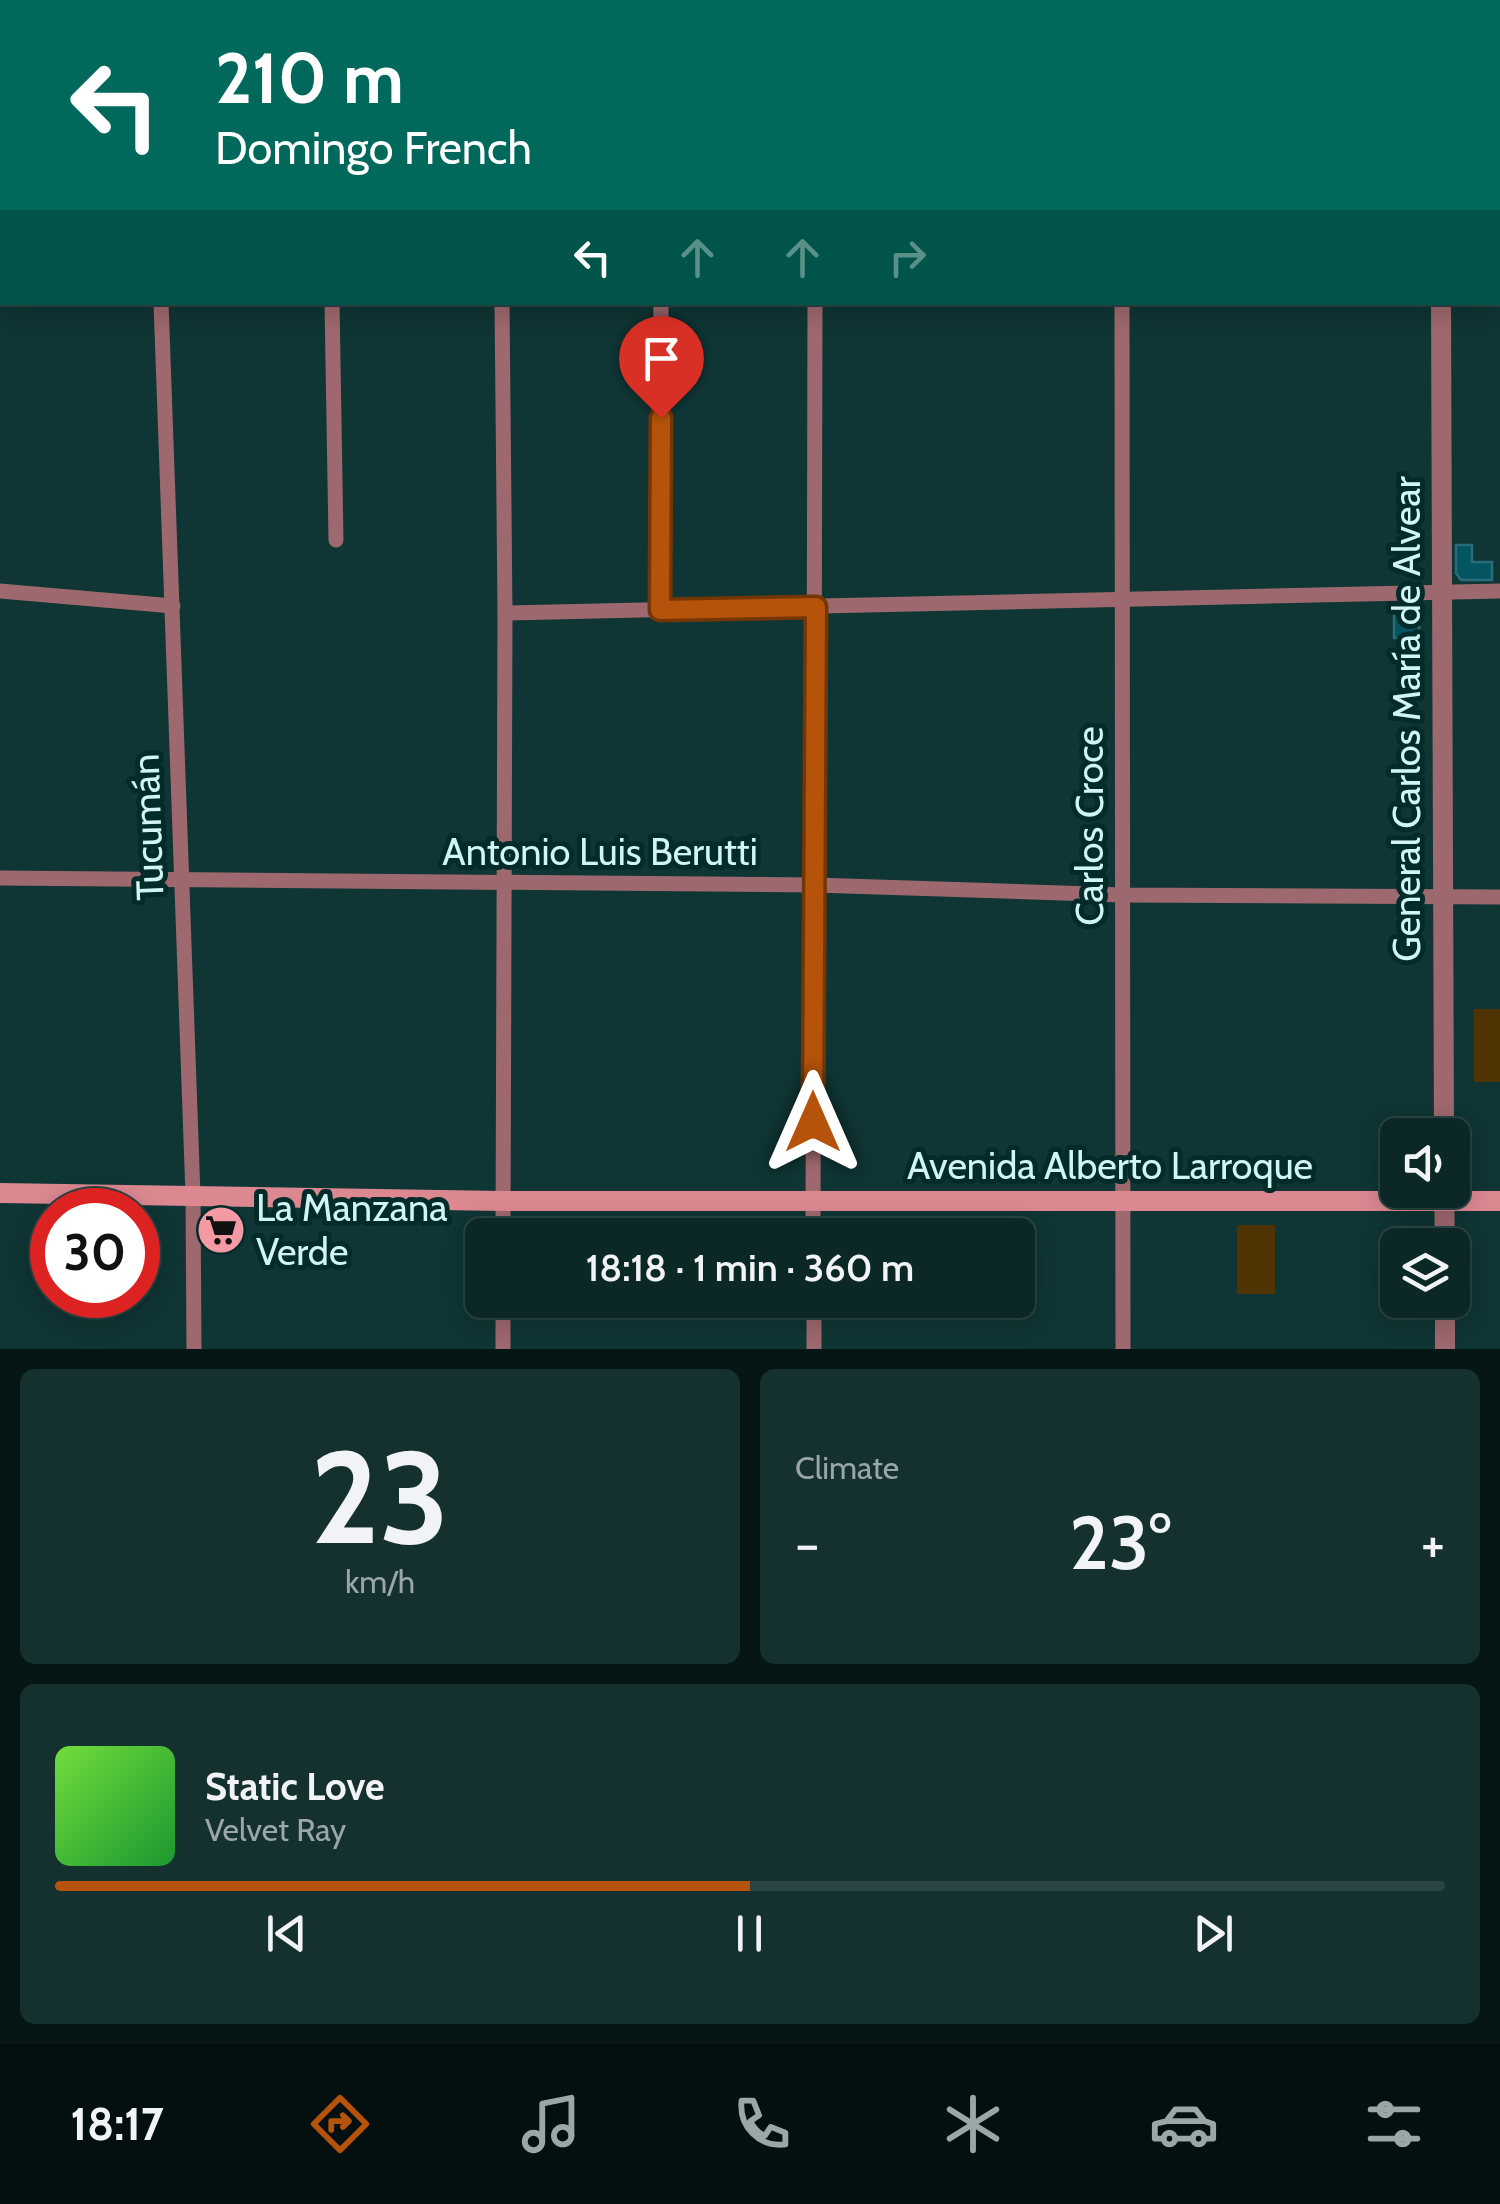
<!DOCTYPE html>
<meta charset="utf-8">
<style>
:root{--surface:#0b2827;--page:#14302f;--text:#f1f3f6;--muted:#9aa6a7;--line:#2b4444;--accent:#b45309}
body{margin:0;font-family:Cabin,sans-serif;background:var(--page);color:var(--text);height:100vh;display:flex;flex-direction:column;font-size:38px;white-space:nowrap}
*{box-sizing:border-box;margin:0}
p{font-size:32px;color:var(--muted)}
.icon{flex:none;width:55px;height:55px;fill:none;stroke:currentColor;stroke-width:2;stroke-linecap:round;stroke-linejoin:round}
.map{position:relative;height:1349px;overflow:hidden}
.details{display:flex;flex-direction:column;gap:20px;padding:20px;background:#061615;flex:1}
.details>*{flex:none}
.top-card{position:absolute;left:0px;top:0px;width:1500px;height:305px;box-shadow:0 5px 25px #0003,0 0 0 2px var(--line);background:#00695c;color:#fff;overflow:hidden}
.fabs{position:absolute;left:1380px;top:1118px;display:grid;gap:20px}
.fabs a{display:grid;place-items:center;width:90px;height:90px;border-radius:15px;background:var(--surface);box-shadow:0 5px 25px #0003,0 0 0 2px var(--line);font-size:50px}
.speed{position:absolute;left:30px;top:1188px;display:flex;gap:20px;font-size:50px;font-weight:700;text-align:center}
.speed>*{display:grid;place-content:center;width:130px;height:130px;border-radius:50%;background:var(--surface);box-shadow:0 5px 25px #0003,0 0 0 2px var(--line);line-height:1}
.speed .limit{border:15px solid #d22;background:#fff;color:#111}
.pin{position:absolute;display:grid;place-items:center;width:85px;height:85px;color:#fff;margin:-102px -42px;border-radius:50% 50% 50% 0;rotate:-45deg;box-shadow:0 0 10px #0007}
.pin .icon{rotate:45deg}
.me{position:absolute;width:110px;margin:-55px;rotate:0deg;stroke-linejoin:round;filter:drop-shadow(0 0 8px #0008)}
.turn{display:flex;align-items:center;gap:35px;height:210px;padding:0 50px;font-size:45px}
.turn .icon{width:130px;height:130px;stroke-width:2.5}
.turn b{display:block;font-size:70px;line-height:85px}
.lanes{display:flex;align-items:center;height:95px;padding:0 50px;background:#0003;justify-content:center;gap:50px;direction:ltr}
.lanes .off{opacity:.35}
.big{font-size:75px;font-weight:600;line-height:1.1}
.details .tile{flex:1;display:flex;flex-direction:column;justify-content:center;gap:15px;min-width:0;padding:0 35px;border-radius:15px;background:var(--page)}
.details .dial{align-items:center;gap:0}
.dial b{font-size:130px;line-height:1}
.song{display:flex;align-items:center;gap:30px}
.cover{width:120px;height:120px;border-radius:15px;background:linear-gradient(135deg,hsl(100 70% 55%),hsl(130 70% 35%))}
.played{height:10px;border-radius:5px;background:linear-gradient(90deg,var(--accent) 50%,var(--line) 50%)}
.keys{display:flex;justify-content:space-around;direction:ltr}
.heat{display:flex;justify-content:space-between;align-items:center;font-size:55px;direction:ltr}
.details .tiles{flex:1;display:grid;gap:20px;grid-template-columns:1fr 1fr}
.tile:last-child{grid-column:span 2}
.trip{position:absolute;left:465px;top:1218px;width:570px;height:100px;border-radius:15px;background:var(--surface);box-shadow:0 5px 25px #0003,0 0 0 2px var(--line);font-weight:600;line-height:100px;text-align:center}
.tabs{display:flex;height:160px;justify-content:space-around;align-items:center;background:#041010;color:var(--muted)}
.tabs .icon{width:70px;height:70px}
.tabs .current{color:var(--accent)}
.tabs b{font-size:45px;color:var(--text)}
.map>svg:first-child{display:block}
.green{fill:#503303}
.building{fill:#055461;stroke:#296d7a;stroke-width:2.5}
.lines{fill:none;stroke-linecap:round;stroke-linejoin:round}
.minor{stroke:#9d686e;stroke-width:15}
.tertiary{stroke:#9d686e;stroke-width:20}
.secondary{stroke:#dc8891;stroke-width:20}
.route-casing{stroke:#753606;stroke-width:25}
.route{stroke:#b45309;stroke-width:18}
.labels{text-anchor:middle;stroke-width:10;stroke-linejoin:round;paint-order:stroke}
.street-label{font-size:38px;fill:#d2f4f3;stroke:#032b2a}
.poi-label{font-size:38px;fill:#d2f4f3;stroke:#032b2a;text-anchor:start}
</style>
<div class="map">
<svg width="1500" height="1349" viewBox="0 0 1500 1349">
<rect width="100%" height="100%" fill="#0f3534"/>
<!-- green -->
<g class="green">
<polygon points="1500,1009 1500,1082 1474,1082 1474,1009"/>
<rect x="1237" y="1225" width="38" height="69"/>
</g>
<!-- building -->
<g class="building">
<polygon points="1456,545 1472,545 1472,562 1492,562 1492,580 1461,580 1456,573"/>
<polygon points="1394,609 1419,610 1419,638 1394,638"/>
</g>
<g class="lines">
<!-- minor -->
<g class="minor">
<polyline points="150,0 150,2"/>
<polyline points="500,0 501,2"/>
<polyline points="816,2 816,0"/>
<polyline points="1122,2 1122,0"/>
<polyline points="1498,270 1500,270"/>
<polyline points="0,282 2,283"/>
<polyline points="161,302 193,1195 194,1349"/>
<polyline points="332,302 336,540"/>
<polyline points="502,302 505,613 503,1235"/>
<polyline points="1122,302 1123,1349"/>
<polyline points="0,591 173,606"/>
<polyline points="660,610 661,302"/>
<polyline points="505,613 1500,591"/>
<polyline points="0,878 815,885 1123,895 1500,897"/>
<polyline points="813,1235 815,302"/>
<polyline points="503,1300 503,1349"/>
<polyline points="814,1300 814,1349"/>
</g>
<!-- tertiary -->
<g class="tertiary">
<polyline points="1446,2 1446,0"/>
<polyline points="1441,302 1444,1135"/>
<polyline points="1444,1190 1445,1245"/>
<polyline points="1445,1349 1445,1300"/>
</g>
<!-- secondary -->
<polyline class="secondary" points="0,1193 502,1201 1500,1201"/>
</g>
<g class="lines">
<!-- route casing -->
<g class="route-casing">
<polyline id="route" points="661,418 660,610 816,607 813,1122"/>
</g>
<!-- route -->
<use href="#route" class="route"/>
</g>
<!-- icons -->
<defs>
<g id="supermarket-disc" transform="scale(2.5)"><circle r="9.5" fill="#f49aa4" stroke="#032b2a"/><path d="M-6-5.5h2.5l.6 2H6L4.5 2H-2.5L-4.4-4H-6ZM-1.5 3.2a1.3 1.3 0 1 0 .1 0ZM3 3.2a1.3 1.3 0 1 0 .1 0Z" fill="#111"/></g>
</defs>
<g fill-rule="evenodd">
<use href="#supermarket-disc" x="221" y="1230"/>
</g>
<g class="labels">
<!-- street labels -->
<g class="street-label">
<text transform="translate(1407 719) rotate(-90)" y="13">General Carlos María de Alvear</text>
<text transform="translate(1090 826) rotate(-90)" y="13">Carlos Croce</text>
<text transform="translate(148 827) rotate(-92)" y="13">Tucumán</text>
<text x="600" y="865">Antonio Luis Berutti</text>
<text x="1110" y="1179">Avenida Alberto Larroque</text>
</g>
<!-- poi labels -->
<g class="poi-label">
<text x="256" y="1221">La Manzana<tspan x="256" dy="44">Verde</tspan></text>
</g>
</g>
</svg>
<div class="fabs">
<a><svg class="icon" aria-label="sound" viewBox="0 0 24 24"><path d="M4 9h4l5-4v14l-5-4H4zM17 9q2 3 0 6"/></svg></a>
<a><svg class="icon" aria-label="layers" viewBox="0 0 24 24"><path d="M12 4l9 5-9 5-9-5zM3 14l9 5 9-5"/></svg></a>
</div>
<div class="speed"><div class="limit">30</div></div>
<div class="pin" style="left:661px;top:418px;background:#d93025"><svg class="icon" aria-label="arrive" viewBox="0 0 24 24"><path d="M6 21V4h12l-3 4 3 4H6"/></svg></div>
<svg class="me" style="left:813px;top:1122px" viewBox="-20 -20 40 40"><path d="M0-17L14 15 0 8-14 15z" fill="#b45309" stroke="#fff" stroke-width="4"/></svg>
<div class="trip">18:18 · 1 min · 360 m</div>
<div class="top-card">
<div class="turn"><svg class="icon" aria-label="left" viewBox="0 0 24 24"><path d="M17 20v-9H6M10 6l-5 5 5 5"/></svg><div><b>210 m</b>Domingo French</div></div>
<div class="lanes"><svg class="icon" aria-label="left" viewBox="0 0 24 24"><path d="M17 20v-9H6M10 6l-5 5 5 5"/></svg><svg class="icon off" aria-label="ahead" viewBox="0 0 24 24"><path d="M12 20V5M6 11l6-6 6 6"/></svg><svg class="icon off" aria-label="ahead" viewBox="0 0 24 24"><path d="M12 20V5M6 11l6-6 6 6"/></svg><svg class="icon off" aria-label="right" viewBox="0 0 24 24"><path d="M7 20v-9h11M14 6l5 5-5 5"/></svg></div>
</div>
</div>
<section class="details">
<div class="tiles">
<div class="tile dial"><b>23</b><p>km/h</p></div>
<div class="tile"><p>Climate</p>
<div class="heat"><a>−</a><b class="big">23°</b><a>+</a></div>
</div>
<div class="tile">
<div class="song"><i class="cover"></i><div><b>Static Love</b><p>Velvet Ray</p></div></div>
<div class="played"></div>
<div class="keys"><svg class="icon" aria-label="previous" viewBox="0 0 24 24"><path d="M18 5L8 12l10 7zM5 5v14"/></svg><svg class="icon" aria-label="pause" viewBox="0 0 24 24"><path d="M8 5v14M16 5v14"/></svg><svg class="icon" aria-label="next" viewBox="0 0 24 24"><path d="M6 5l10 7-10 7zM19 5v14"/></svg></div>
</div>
</div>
</section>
<nav class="tabs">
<b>18:17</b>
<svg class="icon current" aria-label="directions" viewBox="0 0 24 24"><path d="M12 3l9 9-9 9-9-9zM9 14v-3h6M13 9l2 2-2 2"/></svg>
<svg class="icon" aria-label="music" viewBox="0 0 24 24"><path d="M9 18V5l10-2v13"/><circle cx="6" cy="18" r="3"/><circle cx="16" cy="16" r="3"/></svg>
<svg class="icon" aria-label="phone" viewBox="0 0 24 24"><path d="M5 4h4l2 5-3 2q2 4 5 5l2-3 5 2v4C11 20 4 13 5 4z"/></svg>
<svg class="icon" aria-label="climate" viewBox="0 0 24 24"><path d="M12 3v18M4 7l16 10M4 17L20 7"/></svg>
<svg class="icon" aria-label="car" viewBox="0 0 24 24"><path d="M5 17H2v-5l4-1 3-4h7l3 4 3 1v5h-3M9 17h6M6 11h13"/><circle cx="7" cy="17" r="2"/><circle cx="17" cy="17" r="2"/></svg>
<svg class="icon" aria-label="filters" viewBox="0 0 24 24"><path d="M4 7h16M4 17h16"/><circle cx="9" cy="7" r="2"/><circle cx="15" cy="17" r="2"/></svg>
</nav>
